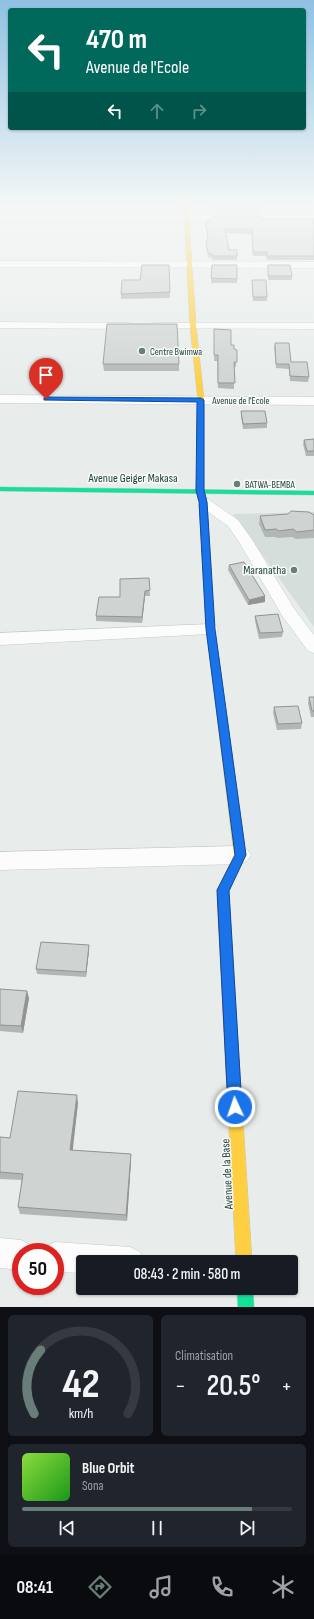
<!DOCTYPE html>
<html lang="fr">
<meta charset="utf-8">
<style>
:root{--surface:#171b24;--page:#20242c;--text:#f1f3f6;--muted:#9ea1a6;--line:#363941;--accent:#697e78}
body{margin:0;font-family:"Sofia Sans Condensed",sans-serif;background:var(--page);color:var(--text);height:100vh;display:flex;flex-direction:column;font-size:15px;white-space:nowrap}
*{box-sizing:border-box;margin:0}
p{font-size:13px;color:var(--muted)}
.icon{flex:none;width:22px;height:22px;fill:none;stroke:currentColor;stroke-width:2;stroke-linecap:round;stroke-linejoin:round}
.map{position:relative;height:1307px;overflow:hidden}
.drawer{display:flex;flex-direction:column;gap:8px;padding:8px;background:#0d0f14;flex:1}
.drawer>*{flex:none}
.hud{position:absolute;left:8px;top:8px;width:298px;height:122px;border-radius:4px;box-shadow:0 1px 3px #0004;background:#00695c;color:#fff;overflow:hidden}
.speed{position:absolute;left:12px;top:1243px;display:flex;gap:8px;font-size:20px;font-weight:700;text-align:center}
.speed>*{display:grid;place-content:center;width:52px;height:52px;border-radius:50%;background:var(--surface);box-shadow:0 1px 3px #0004;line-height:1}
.speed .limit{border:6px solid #d22;background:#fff;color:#111}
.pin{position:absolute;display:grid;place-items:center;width:34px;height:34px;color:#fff;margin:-41px -17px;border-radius:50% 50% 50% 0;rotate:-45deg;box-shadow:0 0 4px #0007}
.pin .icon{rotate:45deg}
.me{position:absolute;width:44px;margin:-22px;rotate:357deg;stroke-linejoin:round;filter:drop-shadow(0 0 3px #0008)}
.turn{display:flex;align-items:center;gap:14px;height:84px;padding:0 12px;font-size:18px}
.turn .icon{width:52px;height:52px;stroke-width:2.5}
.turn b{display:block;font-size:28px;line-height:34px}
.lanes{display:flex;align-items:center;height:38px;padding:0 12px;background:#0003;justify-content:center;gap:20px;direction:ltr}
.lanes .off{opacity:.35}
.big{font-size:30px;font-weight:600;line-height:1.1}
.drawer .widget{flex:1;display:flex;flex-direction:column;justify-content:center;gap:6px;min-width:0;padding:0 14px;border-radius:6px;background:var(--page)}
.drawer .dial{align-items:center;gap:0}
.dial svg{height:104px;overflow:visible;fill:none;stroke:var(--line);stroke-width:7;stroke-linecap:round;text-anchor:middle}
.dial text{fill:var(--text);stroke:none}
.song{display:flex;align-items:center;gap:12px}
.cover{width:48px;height:48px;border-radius:6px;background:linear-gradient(135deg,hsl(90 70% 55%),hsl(120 70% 35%))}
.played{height:4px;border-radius:2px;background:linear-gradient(90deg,var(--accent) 85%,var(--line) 85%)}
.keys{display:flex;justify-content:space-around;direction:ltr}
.heat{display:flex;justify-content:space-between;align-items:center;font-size:22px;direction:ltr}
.drawer .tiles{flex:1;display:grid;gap:8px;grid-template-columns:1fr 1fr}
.widget:last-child{grid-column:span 2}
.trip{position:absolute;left:76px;top:1255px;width:222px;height:40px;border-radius:4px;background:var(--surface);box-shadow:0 1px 3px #0004;font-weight:600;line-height:40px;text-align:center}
.dock{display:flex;height:64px;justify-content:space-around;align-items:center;background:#090b0e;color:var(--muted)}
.dock .icon{width:28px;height:28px}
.dock .active{color:var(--accent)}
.dock b{font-size:18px;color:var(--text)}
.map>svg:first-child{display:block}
.built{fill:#d6dedb}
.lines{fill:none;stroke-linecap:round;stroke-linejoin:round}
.street-casing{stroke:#c5cac8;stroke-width:1}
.fast-casing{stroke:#c3cbc8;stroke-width:1}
.slow-casing{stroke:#c3cbc8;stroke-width:1}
.jam-casing{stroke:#c3cbc8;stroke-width:1}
.street{fill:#fcfcfc;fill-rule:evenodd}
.fast{fill:#16e098;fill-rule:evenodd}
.slow{fill:#ffcf43;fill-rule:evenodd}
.jam{fill:#f24e42;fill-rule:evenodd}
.wall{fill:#b2b6b5}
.shaded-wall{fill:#919493}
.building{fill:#cfd4d2;stroke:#919493}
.route{fill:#1a73e8;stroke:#114b97}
.poi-dot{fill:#697e78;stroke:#f7fbf9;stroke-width:1.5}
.labels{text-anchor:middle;stroke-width:3;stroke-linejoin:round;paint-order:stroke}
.far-poi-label{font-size:10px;fill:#24423a;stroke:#f7fbf9;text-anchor:start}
.far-street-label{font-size:10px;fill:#24423a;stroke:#f7fbf9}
.street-label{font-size:12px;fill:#24423a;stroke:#f7fbf9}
.poi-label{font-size:12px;fill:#24423a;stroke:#f7fbf9;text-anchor:end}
</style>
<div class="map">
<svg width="314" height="1307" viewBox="0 0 314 1307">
<rect width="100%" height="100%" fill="#e8edeb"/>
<!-- built -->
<polygon class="built" points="314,512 314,627 233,514"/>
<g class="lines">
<!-- street casing -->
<g class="street-casing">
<g id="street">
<rect x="0" y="216" width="314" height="4"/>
<polygon points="0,261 314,262 314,268 0,267"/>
<polygon points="0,322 130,323 135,326 130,329 0,328"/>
<polygon points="154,323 314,323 314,329 150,328 149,326"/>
<polygon points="0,395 314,397 314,405 0,403"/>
<polygon points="203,498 208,499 238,520 253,541 295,610 314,635 314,653 308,651 283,617 239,542 228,526 198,505 196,502 198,499"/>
<polygon points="210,624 216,625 218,629 216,633 210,634 0,645 0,633"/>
<polygon points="240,846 247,849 251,855 247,861 240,864 0,870 0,852"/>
<polygon points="0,1238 21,1240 31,1245 34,1252 21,1252 21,1270 0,1268"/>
<polygon points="55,1242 130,1247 140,1252 145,1262 83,1262 83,1273 55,1272 55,1252 42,1252 45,1247"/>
</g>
</g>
<!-- fast casing -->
<g class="fast-casing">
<g id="fast">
<polygon points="0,487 314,491 314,495 0,491"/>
<polygon points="237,1288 253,1288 254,1307 238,1307"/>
</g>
</g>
<!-- slow casing -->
<g class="slow-casing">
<g id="slow">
<polygon points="184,204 188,204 196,326 204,400 204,430 201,432 198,430 198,400 190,326"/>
<polygon points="210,621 214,624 246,855 229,891 227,899 223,900 219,899 217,891 234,855 206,624"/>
<polygon points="233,1066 238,1068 240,1073 252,1262 236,1262 226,1073 228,1068"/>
</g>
</g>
<!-- jam casing -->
<g class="jam-casing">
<g id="jam">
<polygon points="201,428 204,430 204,491 207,502 214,624 210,627 206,624 199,502 196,491 198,430"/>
<polygon points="223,890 227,891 229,895 240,1073 238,1078 233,1080 228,1078 226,1073 217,895 219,891"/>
</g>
</g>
<!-- street -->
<use href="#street" class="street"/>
<!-- fast -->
<use href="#fast" class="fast"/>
<!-- slow -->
<use href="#slow" class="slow"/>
<!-- jam -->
<use href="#jam" class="jam"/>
</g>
<!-- wall -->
<g class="wall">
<polygon points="213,204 258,204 260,209 259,214 215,214"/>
<polygon points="262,219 314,219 314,260 267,260 266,256 253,256 251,234 226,233 229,250 237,250 237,260 212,260 212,258 208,257 206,245 206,241 208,241 205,225 206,221"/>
<polygon points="169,265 170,298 121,299 121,294 140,280"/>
<polygon points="212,265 237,279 237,283 211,283"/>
<polygon points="268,265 292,276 292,280 268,280"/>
<polygon points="252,280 267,297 267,301 253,301"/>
<polygon points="214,329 231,345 234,349 237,350 236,367 234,367 234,389 218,388 217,361 214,361"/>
<polygon points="275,343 291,362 309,377 308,382 290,381 289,369 276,368 274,347"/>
<polygon points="103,364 179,364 179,371 104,371"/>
<polygon points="241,411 267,423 267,428 243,429 241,416"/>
<polygon points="314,439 314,456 306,456 303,444 304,440"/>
<polygon points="314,515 314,538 296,539 292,537 278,538 275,537 265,537 259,524 260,516"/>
<polygon points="229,565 265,596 265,602 248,605 228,570"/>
<polygon points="149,578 150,596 145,596 142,623 96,621 96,616 120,597"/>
<polygon points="255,616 283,632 282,637 259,639 255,621"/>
<polygon points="309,697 314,697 314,717 311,717 308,703"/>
<polygon points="274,707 302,723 301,729 277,730 273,713"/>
<polygon points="89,950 86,977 37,974 36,969"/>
<polygon points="0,989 29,998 23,1033 0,1031"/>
<polygon points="78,1103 72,1150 131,1154 131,1161 127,1221 20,1214 18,1207 22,1180 0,1179 0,1137 10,1138"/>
</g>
<!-- shaded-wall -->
<g class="shaded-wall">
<polygon points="145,591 145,596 142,623 142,617"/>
<polygon points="265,596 265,602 248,605 249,600"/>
<polygon points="89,945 89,950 86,977 86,972"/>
<polygon points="27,991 29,998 23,1033 21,1026"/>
<polygon points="77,1095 78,1103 72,1157 70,1150"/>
<polygon points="131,1154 131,1161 127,1221 126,1215"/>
</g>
<!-- building -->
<g class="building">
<polygon points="214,204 258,204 260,209 215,209"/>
<polygon points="213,217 261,217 262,219 314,219 314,256 267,256 267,252 253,252 252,229 225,229 229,250 237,250 237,256 212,256 212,254 208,253 206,241 208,241 206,221"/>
<polygon points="142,265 169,265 170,292 121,294 122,280 140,280"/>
<polygon points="212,265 237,265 237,279 211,278"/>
<polygon points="268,265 290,265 292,276 268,276"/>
<polygon points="252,280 266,280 267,297 253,297"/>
<polygon points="107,324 177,324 179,364 103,364"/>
<polygon points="214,329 231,330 231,345 234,345 234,349 237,350 237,362 234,362 235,383 218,383 218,355 214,355"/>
<polygon points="275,343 289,343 291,362 307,362 309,377 290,376 289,364 276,364"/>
<polygon points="241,411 265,411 267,423 243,424"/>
<polygon points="314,439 314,451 307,451 304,440"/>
<polygon points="291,511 309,512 314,515 314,530 297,532 293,529 279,531 276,529 265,530 260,516 288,514"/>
<polygon points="244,562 265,596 249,600 229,565"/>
<polygon points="149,578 150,590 145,591 142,617 96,616 99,597 120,597 120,579"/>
<polygon points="278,614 283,632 260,633 255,616"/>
<polygon points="309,697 314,697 314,711 312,711"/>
<polygon points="298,706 302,723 278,724 274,707"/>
<polygon points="41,942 89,945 86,972 36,969"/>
<polygon points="0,989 27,991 21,1026 0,1025"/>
<polygon points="18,1091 77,1095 70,1150 131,1154 126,1215 18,1207 23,1174 0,1172 0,1137 10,1138"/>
</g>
<!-- sky -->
<linearGradient id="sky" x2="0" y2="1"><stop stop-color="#8fc1e3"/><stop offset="0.53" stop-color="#f5f7f6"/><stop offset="1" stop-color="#f5f7f6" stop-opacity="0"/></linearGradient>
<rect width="314" height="387" fill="url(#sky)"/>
<!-- route -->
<polygon class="route" points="46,397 201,398 204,400 204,490 207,502 215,629 246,855 229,891 242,1107 240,1112 235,1114 230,1112 228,1107 217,890 235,855 206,629 199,502 196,490 197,402 44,400 44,398"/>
<!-- markers -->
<g class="poi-dot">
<circle cx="142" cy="351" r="4"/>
<circle cx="237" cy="484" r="4"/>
<circle cx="294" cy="570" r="4"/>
</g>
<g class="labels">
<!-- far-poi labels -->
<g class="far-poi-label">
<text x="150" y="355">Centre Bwimwa</text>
<text x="245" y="488">BATWA-BEMBA</text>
</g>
<!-- far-street labels -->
<g class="far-street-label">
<text x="241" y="404">Avenue de l'Ecole</text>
</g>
<!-- street labels -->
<g class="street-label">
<text x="133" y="482">Avenue Geiger Makasa</text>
<text transform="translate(227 1174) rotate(-93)" y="4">Avenue de la Base</text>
</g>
<!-- poi labels -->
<g class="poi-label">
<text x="286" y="574">Maranatha</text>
</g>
</g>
</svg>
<div class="speed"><div class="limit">50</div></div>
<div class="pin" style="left:46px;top:399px;background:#d93025"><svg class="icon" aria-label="arrive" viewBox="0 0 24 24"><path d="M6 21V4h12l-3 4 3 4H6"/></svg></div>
<svg class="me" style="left:235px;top:1107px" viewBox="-20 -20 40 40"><circle r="17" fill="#1a73e8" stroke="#fff" stroke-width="3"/><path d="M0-11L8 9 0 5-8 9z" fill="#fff"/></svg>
<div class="trip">08:43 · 2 min · 580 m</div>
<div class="hud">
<div class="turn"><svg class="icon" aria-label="left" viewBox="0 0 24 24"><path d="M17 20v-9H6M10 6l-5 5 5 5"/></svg><div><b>470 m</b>Avenue de l'Ecole</div></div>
<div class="lanes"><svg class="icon" aria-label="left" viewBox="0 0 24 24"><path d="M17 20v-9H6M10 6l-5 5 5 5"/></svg><svg class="icon off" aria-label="ahead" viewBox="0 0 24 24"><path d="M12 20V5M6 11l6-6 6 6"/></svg><svg class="icon off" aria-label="right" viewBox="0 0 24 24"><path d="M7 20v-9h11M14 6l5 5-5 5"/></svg></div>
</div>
</div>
<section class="drawer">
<div class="tiles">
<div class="widget dial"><svg viewBox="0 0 100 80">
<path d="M14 69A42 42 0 1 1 86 69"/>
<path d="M14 69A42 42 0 0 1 19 20" stroke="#697e78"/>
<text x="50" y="56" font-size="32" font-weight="700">42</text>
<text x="50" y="72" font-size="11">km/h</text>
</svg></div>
<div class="widget"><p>Climatisation</p>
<div class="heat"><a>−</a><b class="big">20.5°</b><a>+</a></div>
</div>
<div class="widget">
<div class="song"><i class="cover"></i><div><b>Blue Orbit</b><p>Sona</p></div></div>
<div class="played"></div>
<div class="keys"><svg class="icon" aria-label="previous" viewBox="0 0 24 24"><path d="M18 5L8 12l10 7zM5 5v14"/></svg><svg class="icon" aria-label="pause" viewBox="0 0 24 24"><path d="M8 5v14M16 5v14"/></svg><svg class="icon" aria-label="next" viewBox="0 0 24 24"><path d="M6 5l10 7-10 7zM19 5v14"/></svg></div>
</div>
</div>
</section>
<nav class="dock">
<b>08:41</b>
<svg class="icon active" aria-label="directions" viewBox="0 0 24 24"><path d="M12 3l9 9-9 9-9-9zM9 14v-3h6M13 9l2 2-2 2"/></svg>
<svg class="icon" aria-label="music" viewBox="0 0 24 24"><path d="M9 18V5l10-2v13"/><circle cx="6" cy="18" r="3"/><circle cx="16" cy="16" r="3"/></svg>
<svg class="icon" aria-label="phone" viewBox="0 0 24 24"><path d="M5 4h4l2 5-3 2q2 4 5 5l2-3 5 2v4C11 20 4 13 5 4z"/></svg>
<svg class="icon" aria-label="climate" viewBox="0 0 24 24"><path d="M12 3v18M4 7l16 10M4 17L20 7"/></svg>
</nav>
